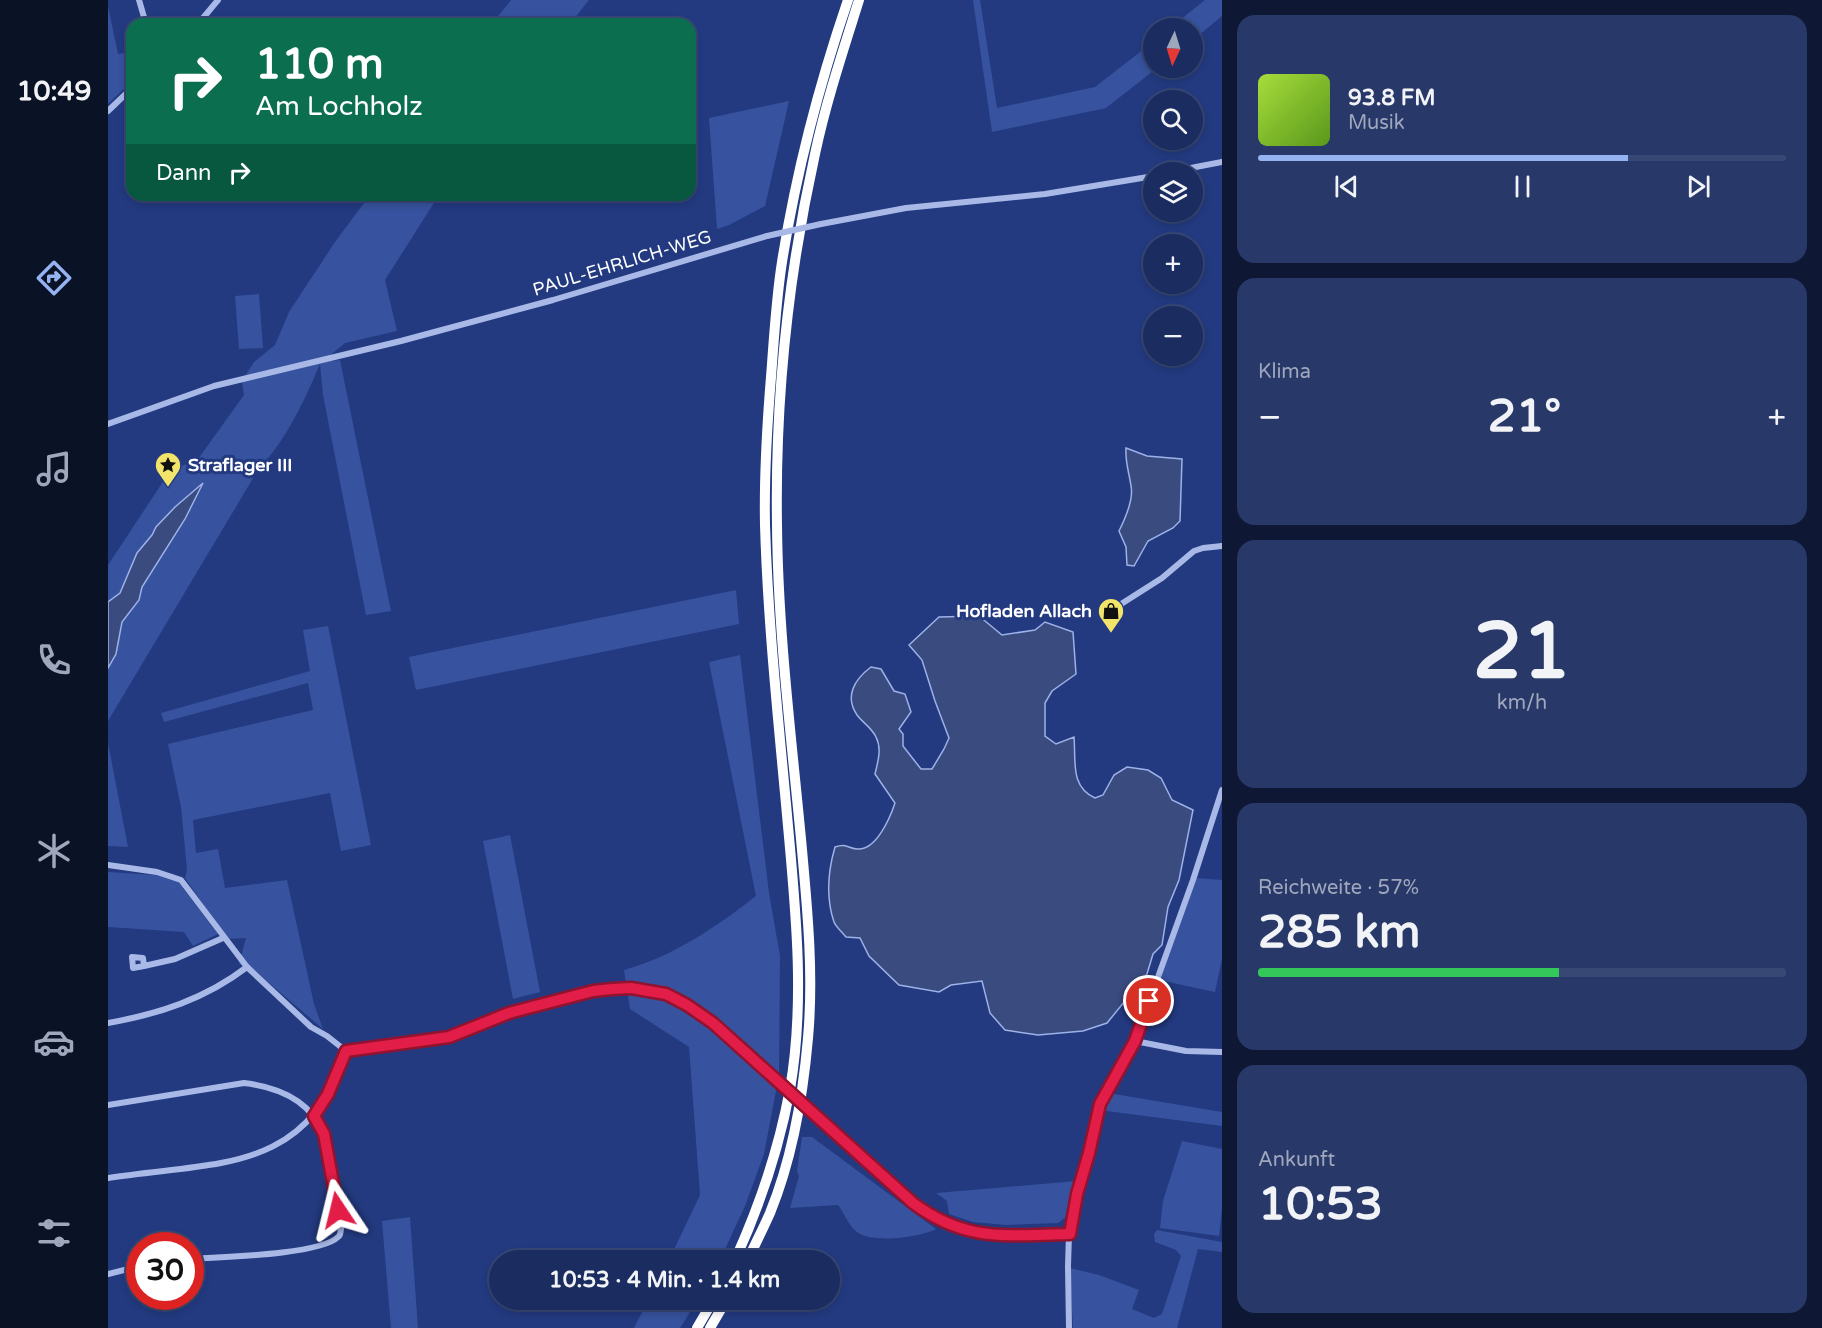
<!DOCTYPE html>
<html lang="de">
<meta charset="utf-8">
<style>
:root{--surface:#1a2c60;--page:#273869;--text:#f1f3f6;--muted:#9fa7bd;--line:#384875;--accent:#95b2f1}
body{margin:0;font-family:"Varela Round",sans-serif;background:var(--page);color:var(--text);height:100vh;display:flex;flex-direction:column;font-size:22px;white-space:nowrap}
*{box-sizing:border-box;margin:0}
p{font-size:20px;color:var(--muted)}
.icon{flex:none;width:33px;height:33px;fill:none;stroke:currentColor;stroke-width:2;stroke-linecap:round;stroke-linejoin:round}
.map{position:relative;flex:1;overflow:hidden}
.panel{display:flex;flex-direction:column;gap:15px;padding:15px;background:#0e1835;width:600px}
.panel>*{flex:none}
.guide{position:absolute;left:18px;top:18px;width:570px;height:183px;border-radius:18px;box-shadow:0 3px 9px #0003,0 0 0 2px var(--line);background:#0b6e4f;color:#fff;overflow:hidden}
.needle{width:39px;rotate:184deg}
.buttons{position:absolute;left:1035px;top:18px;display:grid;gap:12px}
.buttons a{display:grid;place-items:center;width:60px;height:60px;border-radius:50%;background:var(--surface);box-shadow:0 3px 9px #0003,0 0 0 2px var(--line);font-size:30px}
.speed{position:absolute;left:18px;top:1232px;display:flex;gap:12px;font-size:30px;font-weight:700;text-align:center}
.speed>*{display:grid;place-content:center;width:78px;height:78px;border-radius:50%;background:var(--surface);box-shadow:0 3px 9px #0003,0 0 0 2px var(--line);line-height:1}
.speed .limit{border:9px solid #d22;background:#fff;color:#111}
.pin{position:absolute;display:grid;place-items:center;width:51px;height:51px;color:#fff;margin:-26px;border:3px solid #fff;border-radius:50%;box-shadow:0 2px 6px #0007}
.me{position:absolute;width:66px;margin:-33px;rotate:350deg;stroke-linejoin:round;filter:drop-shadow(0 0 4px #0008)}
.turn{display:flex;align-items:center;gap:21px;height:126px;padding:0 30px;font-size:27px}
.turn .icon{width:78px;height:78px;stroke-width:2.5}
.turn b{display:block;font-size:42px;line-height:51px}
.then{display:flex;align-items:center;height:57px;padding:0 30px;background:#0003;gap:12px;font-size:22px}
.big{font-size:45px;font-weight:700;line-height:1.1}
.panel .tile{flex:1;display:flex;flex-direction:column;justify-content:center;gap:9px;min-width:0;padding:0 21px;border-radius:18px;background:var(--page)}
.panel .dial{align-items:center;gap:0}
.dial b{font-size:78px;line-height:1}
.song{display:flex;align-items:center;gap:18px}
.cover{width:72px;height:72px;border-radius:9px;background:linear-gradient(135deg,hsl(80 70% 55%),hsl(90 70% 35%))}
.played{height:6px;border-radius:3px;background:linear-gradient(90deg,var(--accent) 70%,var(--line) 70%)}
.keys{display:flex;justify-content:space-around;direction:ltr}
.heat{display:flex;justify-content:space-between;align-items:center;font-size:33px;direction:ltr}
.charge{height:9px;border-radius:4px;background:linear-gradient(90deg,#34c759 57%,var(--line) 0)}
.trip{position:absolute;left:381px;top:1250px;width:351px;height:60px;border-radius:30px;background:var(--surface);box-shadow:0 3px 9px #0003,0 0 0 2px var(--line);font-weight:700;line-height:60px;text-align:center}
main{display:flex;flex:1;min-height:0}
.dock{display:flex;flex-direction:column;width:108px;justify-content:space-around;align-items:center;background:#0a1226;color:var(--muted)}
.dock .icon{width:42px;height:42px}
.dock .selected{color:var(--accent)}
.dock b{font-size:27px;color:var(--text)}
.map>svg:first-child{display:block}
.green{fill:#37529e}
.water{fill:#3a4b7f;stroke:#9db2e8;stroke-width:1.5}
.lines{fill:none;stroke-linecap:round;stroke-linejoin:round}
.minor{stroke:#a9b9e7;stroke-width:6}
.motorway{stroke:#fff;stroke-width:10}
.minor-bridge{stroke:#a9b9e7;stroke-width:6}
.route-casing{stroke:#92132f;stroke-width:15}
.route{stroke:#e11d48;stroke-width:10}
.labels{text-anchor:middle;stroke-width:6;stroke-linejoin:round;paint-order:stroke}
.street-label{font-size:18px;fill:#fff;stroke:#233a80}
.poi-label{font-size:18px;font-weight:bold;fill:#fff;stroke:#233a80;text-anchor:start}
</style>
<main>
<nav class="dock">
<b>10:49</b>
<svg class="icon selected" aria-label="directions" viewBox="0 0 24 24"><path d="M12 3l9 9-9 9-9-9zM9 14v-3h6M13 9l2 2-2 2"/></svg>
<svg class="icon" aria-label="music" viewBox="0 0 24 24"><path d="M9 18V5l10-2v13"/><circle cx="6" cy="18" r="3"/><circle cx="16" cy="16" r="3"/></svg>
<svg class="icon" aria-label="phone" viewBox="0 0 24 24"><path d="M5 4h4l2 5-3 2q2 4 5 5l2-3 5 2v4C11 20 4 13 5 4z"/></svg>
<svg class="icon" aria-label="climate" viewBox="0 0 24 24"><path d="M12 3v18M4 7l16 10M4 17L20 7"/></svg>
<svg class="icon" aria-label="car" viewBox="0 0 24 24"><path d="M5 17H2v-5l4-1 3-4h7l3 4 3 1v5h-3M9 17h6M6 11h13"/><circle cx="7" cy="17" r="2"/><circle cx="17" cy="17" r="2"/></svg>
<svg class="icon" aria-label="filters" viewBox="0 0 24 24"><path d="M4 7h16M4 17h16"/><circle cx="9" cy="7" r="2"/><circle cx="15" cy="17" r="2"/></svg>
</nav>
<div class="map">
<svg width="1114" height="1328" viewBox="0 0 1114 1328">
<rect width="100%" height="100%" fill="#233a80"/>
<!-- green -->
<g class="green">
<polygon points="403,0 481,0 462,24 384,24"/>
<polygon points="865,0 872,0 889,108 987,87 1045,42 1046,68 1049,68 998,108 884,132"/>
<polygon points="1097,0 1114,0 1114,16 1085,40 1084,28 1062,28"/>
<polygon points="0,6 10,54 24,52 24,81 0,104"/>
<polygon points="681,101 657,206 621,225 609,229 601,118"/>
<path d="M262 195H331L277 280 289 331 237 343 214 362 232 360 283 611 258 615 215 395 212 364C196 402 178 440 150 470L0 721V565L62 471 90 459 136 395 134 381 146 362 167 345 181 312 227 242Z"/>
<polygon points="151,294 155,348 131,349 127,296"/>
<polygon points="628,590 631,624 308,690 301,657"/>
<polygon points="220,626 263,845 233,851 222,793 85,820 88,853 110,849 117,888 179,880 206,1004 215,1029 146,970 131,964 138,938 119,939 77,878 79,870 73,807 60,744 205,710 200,683 56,722 53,713 202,671 195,630"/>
<path d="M632 655 661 893 672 956 671 1075 656 1154 637 1206 612 1260H561L592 1195 581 1047 522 1009 516 970C566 956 608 927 648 896L601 662Z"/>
<polygon points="0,743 20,847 0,846"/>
<polygon points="402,835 432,992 405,999 375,841"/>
<polygon points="0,872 48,875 69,880 110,934 85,946 76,932 0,927"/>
<polygon points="1089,878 1114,880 1114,959 1107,992 1051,980"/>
<polygon points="1000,1093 1114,1112 1114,1126 991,1110"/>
<path d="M694 1137H704L828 1229C813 1237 764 1244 749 1232 741 1226 736 1213 730 1205L682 1208 691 1176 689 1171Z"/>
<polygon points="1074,1141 1114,1149 1114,1209 1111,1236 1052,1228 1055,1201"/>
<polygon points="969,1181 958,1217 950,1223 898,1225 865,1222 841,1214 839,1201 828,1193"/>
<polygon points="302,1217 310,1328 283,1328 274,1221"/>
<polygon points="1049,1230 1114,1242 1114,1252 1090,1249 1069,1328 965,1328 962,1268 991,1275 1031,1290 1024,1309 1046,1318 1054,1314 1073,1256 1068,1250 1047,1242 1046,1234"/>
<polygon points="541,1299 590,1299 572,1328 526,1328"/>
</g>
<!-- water -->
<g class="water">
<path d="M1018 448 1039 456 1074 459 1072 521 1065 528 1040 541 1026 566 1019 565 1018 547 1011 531C1017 519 1026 500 1023 486 1021 472 1017 462 1018 448Z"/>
<polygon points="95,483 77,519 34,587 31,600 14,622 8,654 0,668 0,602 12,593 29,553 44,535 48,527 67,507"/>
<path d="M871 616 894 635 927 630 937 622 965 632 968 674 944 691 937 703V736L948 744 966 737C968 761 962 787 987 798L995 795 1006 775 1019 767 1040 770 1053 778 1064 800 1085 810 1071 880 1060 907 1054 945 1045 954 1039 974 999 1023 975 1031 930 1035 897 1030 882 1013 874 981 843 985 831 992 791 985 761 956 752 938 738 937C734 932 728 927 726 922 718 898 720 871 727 847 739 843 739 848 749 849 768 851 782 818 787 803L767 774C770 761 774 749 768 737 764 728 755 723 749 715 736 696 747 679 763 667L773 669 786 691 797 694 803 712 791 729 795 734V746L813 769H824L836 749 841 738 827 701 814 660 801 645 831 617Z"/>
</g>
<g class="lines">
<!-- minor -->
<g class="minor">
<polyline points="31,0 38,24"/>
<polyline points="90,24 110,0"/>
<polyline points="0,111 24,88"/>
<polyline points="1062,172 1114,162"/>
<polyline points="713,224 798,208 937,194 1046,176"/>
<polyline points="0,424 106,386 293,341 445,300 659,236"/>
<polyline points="999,613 1054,578 1086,551 1095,548 1114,546"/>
<polyline points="0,865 49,872 73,880 139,967 203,1027 219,1036 238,1051"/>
<polyline points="36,966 25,968 24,957 35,958 36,966 67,959 115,938"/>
<path d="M0 1023C51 1014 97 999 139 967"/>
<polyline points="1027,1041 1078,1051 1114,1052"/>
<polyline points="238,1051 341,1037 401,1013 485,991 523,988 558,994 579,1005 605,1023 663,1075"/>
<path d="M0 1105 136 1083C170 1087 202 1100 216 1134L233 1229C232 1233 233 1235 230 1237 212 1255 110 1257 82 1259"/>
<polyline points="710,1117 805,1203 835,1223 874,1234 961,1234"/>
<path d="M0 1178C106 1161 199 1176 238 1051"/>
<polyline points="0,1274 32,1266"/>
<polyline points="961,1328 960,1266 961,1234 969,1194 981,1153 992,1104 1027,1041 1085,880 1114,790"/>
</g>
<!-- motorway -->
<g class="motorway">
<path d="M627 1260C652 1205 671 1149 682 1089 697 1003 688 913 680 826 671 726 660 626 657 525 656 476 659 426 663 377 666 339 668 300 674 262 688 173 711 85 740 0"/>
<path d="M640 1260C647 1244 655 1229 662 1213 684 1159 695 1096 700 1038 706 972 699 905 693 839 683 734 670 630 669 525 667 400 680 276 707 154 718 102 735 51 751 0"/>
<polyline points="589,1328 606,1299"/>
<polyline points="602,1328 619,1299"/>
</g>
<!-- minor-bridge -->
<g class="minor-bridge">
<polyline points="659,236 713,224"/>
<polyline points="663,1075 710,1117"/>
</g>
</g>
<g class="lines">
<!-- route casing -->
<g class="route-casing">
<path id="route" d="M230 1210 216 1134 206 1116 220 1094 238 1051 341 1037 401 1013 485 991 504 989 523 988 558 994 579 1005 605 1023 805 1203C859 1243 898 1235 962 1234L969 1194 981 1153 992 1104 1027 1041 1041 1001"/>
</g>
<!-- route -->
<use href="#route" class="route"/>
</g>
<!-- icons -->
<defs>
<g id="sight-pin" transform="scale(1.35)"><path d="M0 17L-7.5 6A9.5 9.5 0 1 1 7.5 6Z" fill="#f2e46b" stroke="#233a80"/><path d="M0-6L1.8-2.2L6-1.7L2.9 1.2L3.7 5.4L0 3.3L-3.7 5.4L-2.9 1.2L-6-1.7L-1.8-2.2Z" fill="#111"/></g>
<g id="shop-pin" transform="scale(1.35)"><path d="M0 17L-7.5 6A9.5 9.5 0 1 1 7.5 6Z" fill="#f2e46b" stroke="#233a80"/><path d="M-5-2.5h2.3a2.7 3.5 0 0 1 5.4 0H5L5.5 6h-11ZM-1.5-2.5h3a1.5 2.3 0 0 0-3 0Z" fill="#111"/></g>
</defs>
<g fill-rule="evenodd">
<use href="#sight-pin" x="60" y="465"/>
<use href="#shop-pin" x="1003" y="611"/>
</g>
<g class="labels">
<!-- street labels -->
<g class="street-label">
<text transform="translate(514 263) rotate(-17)" y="6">PAUL-EHRLICH-WEG</text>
</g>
<!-- poi labels -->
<g class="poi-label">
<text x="80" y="471">Straflager III</text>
<text x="984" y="617" text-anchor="end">Hofladen Allach</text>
</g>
</g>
</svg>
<div class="buttons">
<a><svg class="needle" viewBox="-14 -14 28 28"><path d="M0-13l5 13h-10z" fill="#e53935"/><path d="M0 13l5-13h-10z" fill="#9fa7bd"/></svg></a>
<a><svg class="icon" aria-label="search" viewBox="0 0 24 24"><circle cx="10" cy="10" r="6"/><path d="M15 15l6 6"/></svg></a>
<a><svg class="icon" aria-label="layers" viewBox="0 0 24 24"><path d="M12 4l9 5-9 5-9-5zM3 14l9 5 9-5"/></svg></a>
<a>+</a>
<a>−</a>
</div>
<div class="speed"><div class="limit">30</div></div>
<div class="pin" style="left:1041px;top:1001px;background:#d93025"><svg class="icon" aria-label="arrive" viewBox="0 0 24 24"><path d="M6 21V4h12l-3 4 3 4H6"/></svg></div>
<svg class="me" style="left:230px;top:1210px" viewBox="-20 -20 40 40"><path d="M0-17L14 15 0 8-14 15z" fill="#e11d48" stroke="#fff" stroke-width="4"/></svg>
<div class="trip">10:53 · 4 Min. · 1.4 km</div>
<div class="guide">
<div class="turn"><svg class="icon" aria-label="right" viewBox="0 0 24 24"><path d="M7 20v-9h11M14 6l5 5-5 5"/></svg><div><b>110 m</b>Am Lochholz</div></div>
<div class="then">Dann<svg class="icon" aria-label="right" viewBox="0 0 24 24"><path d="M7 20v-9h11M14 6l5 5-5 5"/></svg></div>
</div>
</div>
<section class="panel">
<div class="tile">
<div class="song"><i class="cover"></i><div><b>93.8 FM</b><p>Musik</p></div></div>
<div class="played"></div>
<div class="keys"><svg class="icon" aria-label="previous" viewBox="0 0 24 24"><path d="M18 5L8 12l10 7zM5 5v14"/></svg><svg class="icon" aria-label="pause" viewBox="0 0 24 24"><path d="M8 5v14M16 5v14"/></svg><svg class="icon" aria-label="next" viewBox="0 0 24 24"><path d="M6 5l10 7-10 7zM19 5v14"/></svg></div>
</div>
<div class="tile"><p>Klima</p>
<div class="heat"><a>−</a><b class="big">21°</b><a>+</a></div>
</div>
<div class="tile dial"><b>21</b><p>km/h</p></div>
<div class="tile"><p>Reichweite · 57%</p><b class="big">285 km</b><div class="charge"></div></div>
<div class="tile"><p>Ankunft</p><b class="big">10:53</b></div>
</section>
</main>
